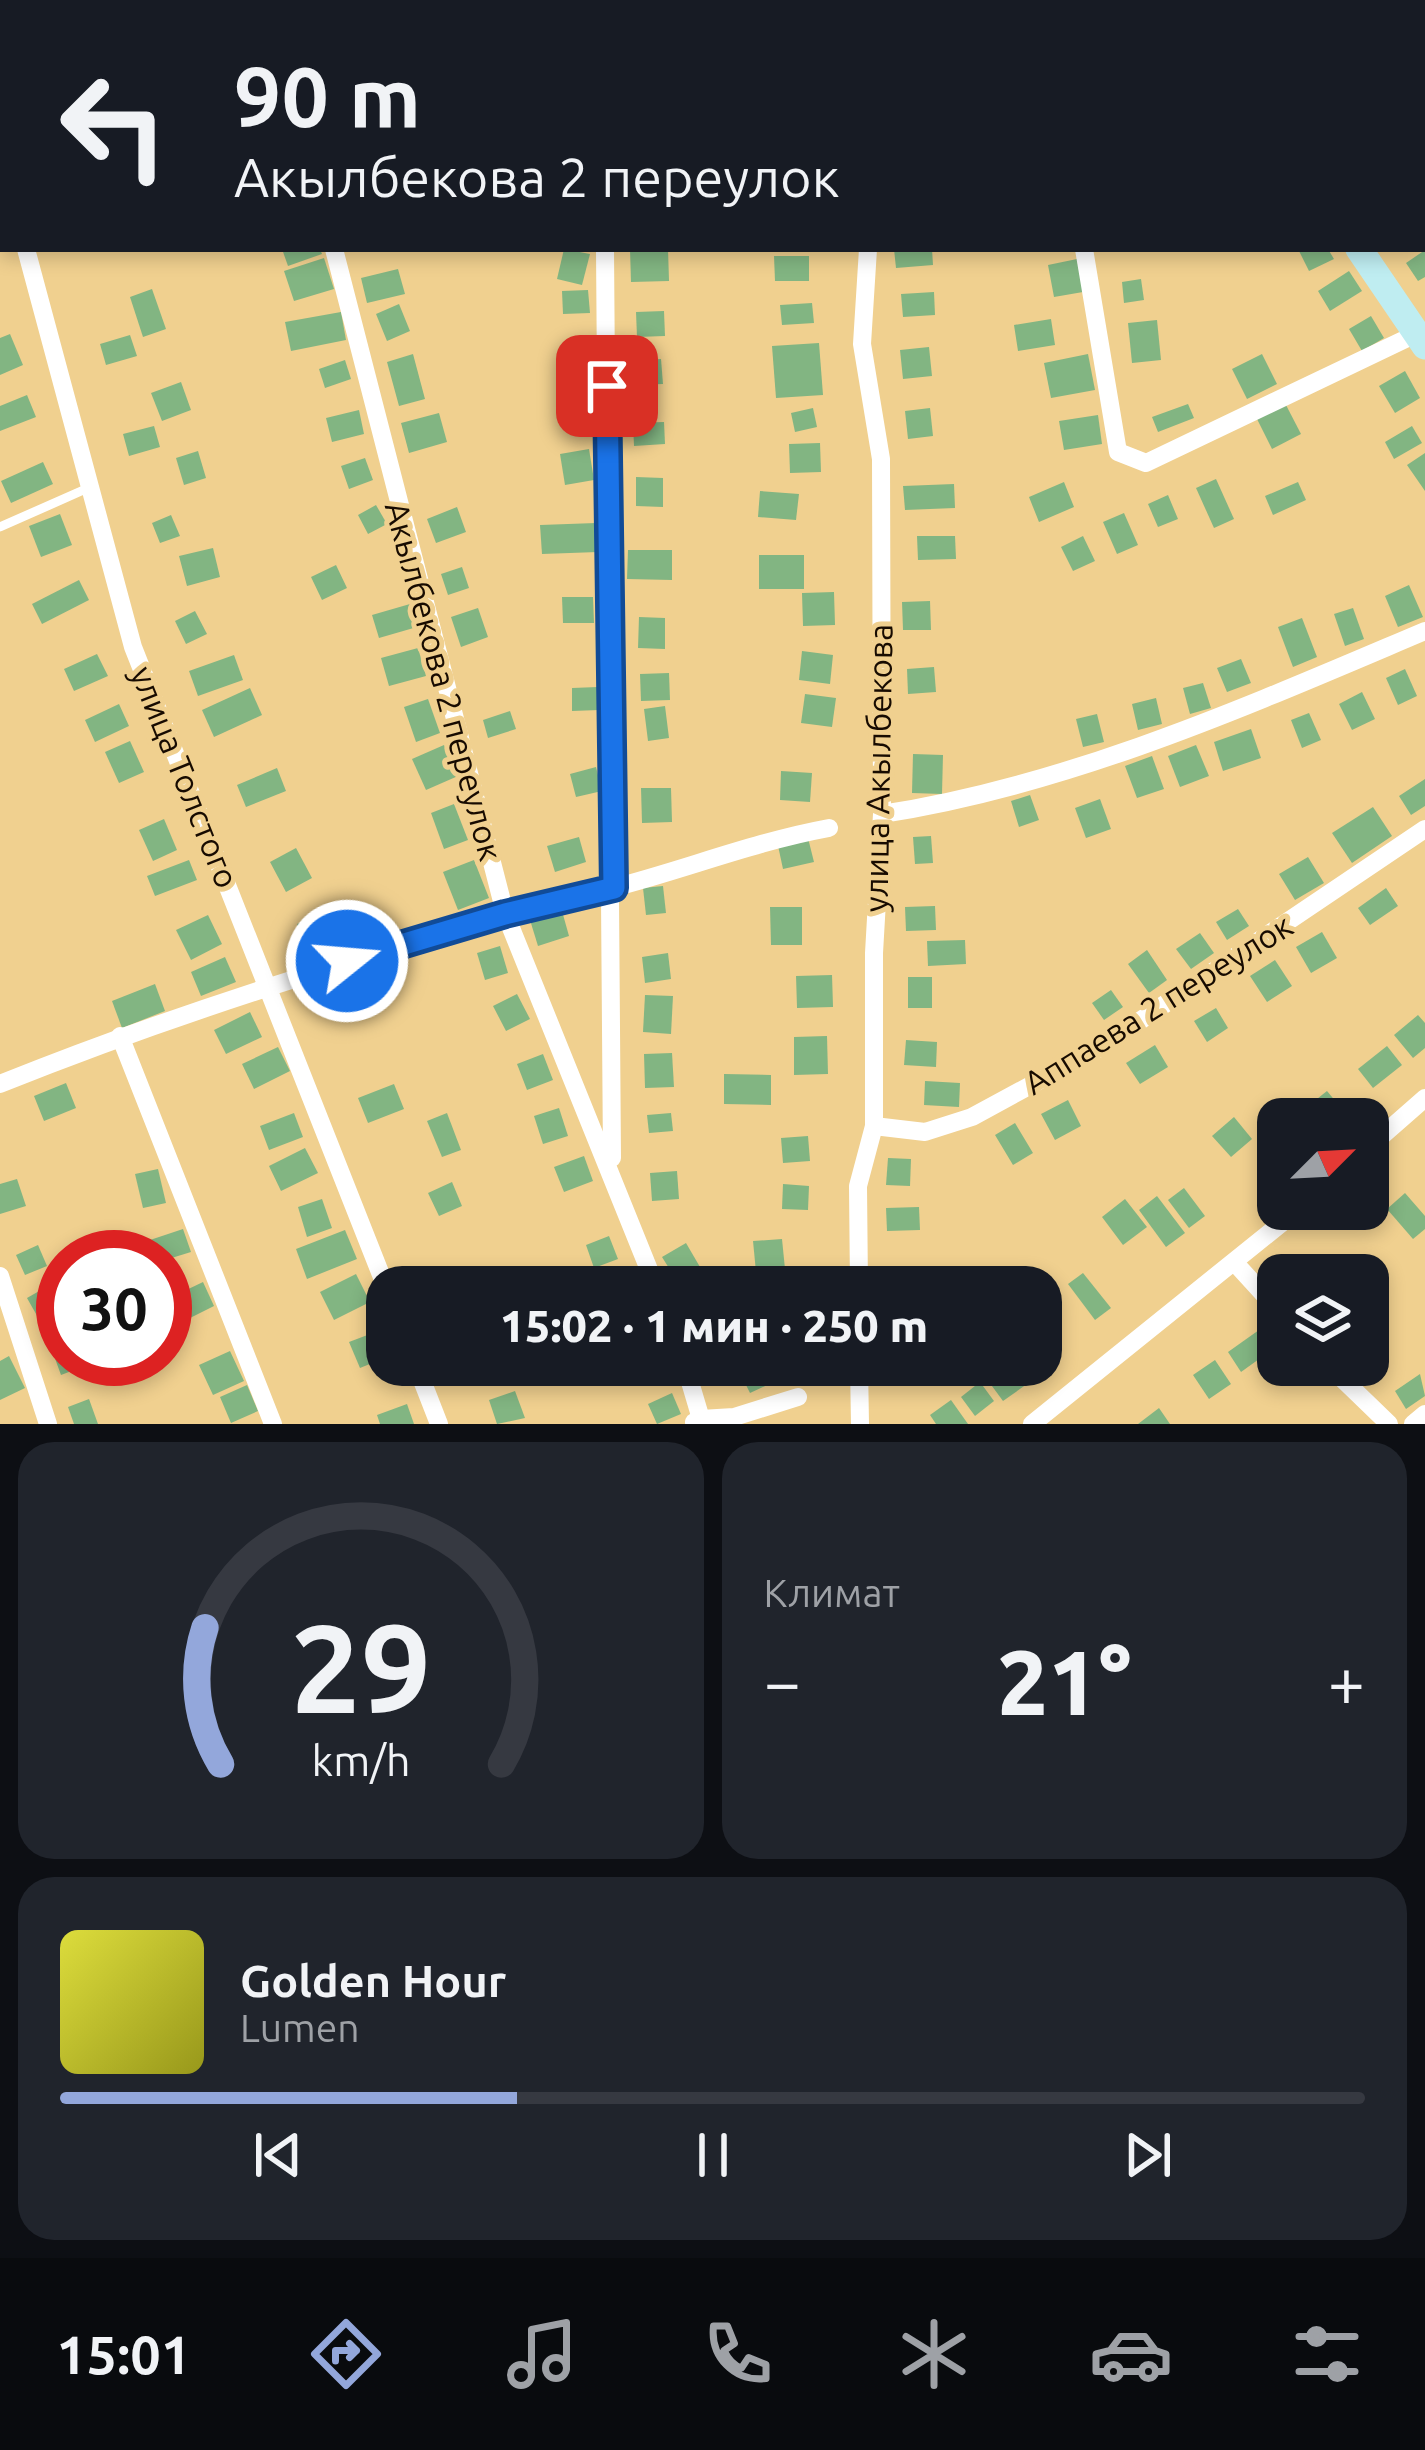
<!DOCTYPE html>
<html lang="ru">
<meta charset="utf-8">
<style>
:root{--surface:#171b24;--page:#20242c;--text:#f1f3f6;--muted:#9ea1a6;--line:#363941;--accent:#93a7db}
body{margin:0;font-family:Ubuntu,sans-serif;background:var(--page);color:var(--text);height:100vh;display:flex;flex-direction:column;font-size:45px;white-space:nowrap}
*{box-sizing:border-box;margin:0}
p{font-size:39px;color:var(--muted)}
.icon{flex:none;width:66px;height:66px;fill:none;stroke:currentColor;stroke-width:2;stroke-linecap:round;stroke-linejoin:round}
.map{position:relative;height:1424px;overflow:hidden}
.panel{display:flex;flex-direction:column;gap:18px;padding:18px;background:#0d0f14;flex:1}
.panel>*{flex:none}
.guide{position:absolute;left:0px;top:0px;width:1425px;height:252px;box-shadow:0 6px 18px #0003;background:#171b24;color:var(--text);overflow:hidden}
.needle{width:78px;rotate:66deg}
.buttons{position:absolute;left:1257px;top:1098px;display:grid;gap:24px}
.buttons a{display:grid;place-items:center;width:132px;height:132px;border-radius:24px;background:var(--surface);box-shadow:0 6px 18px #0003;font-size:60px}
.speed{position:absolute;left:36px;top:1230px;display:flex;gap:24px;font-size:60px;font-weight:700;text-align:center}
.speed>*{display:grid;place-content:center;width:156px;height:156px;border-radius:50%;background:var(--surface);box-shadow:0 6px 18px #0003;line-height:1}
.speed .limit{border:18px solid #d22;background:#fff;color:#111}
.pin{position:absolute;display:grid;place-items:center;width:102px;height:102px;color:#fff;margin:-51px;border-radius:24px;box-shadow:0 6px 18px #0006}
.me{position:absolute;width:132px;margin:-66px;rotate:73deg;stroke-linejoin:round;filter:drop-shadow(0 0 9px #0008)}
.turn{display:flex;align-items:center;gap:42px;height:252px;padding:0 36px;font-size:54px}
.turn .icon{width:156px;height:156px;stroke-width:2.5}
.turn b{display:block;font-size:84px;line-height:102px}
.big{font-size:90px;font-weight:800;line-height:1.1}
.panel .tile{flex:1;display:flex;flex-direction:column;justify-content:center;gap:18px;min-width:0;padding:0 42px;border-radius:36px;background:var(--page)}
.panel .dial{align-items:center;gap:0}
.dial svg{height:312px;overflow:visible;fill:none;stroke:var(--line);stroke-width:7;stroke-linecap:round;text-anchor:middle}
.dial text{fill:var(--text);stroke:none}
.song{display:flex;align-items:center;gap:36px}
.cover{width:144px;height:144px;border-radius:18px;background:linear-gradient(135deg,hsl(60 70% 55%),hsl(60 70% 35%))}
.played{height:12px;border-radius:6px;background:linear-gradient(90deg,var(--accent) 35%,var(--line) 35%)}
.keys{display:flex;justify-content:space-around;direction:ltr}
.heat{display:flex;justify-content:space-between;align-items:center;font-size:66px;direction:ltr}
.panel .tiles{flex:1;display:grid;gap:18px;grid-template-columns:1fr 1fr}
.tile:last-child{grid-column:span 2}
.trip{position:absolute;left:366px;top:1266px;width:696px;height:120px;border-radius:36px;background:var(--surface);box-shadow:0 6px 18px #0003;font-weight:800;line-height:120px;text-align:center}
.menu{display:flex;height:192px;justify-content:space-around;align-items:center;background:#090b0e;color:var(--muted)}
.menu .icon{width:84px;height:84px}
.menu .selected{color:var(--accent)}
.menu b{font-size:54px;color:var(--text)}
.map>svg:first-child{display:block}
.building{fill:#82b582}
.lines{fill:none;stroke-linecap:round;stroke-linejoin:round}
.lane{stroke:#fff;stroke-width:9}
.street{stroke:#fff;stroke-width:18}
.secondary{stroke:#bfedf1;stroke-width:27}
.route-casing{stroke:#114b97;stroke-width:30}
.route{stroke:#1a73e8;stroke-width:21}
.labels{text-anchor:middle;stroke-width:10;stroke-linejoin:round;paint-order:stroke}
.street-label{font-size:33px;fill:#170b00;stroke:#f0d08f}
</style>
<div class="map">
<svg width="1425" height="1424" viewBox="0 0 1425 1424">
<rect width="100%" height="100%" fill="#f0d08f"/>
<!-- building -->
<g class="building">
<polygon points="282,249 320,249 322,254 288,266"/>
<polygon points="564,249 590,254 582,285 557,279"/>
<polygon points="630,249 668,249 669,281 631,282"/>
<polygon points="894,249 932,249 933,265 896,268"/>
<polygon points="1298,249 1328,249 1334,259 1309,271"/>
<polygon points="1425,250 1425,277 1418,281 1406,263"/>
<polygon points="774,256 809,256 809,281 775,281"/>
<polygon points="324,258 334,289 294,301 284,271"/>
<polygon points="1077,259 1083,292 1054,297 1048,265"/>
<polygon points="398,269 405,294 367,303 361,278"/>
<polygon points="1349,271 1362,291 1330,311 1318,291"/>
<polygon points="1141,279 1144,300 1124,303 1122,282"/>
<polygon points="152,289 166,329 143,337 130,297"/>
<polygon points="588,290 590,313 563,314 562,291"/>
<polygon points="934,292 935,315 903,317 901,294"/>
<polygon points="812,303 814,323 782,325 780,305"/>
<polygon points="399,304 410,331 387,341 376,314"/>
<polygon points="664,311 665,336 637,337 636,312"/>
<polygon points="341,312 346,340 291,351 285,322"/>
<polygon points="1371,316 1384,338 1362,351 1349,329"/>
<polygon points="1051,319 1055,345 1018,351 1014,325"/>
<polygon points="1157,320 1161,360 1132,363 1128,323"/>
<polygon points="10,334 23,365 0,375 0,338"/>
<polygon points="130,335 137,356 106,365 100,344"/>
<polygon points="589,338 596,364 567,371 561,345"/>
<polygon points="819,343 823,395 776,398 772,346"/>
<polygon points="929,347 932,376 903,379 900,350"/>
<polygon points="413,354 425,399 399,406 387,362"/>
<polygon points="1088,354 1095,390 1051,398 1044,363"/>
<polygon points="1262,354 1277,384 1247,399 1232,369"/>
<polygon points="661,359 663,384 634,385 633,361"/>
<polygon points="345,360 351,379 325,388 319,369"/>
<polygon points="1405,371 1420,398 1395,413 1379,386"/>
<polygon points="181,382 191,410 162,421 151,393"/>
<polygon points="27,395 36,417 0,431 0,406"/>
<polygon points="591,396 593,422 566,423 564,397"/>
<polygon points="1188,404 1194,418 1158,432 1152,417"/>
<polygon points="1286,405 1301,434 1272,449 1257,419"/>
<polygon points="813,408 817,427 795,432 791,413"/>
<polygon points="930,408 933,436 908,439 905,411"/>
<polygon points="359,410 364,434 332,442 326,418"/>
<polygon points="439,413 447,442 409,453 401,423"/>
<polygon points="1098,415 1102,444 1064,450 1059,421"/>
<polygon points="664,422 665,444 634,446 633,423"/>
<polygon points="154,426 160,447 129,456 123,434"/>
<polygon points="1412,426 1422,443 1394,459 1385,442"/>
<polygon points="820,443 821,472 790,473 789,444"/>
<polygon points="589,449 594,480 565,485 560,454"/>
<polygon points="198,451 206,478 184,485 176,458"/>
<polygon points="1425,453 1425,491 1407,465"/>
<polygon points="365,458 373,480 349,489 341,466"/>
<polygon points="43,462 53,484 11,503 1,481"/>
<polygon points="636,477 663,478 663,507 636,506"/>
<polygon points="1216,479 1234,519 1214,528 1196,488"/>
<polygon points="1064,482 1074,507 1039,522 1029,497"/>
<polygon points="1298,482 1306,500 1273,515 1265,496"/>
<polygon points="954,484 955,508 905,510 903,486"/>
<polygon points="760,491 799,494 796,520 758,517"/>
<polygon points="1168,495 1178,519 1158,527 1148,504"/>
<polygon points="376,505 387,524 368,534 358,515"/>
<polygon points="457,507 466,532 436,543 427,519"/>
<polygon points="1124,513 1138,545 1117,554 1103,522"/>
<polygon points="60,514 72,545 41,557 29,526"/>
<polygon points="171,515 180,536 160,543 152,523"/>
<polygon points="596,523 598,552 542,554 540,525"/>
<polygon points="917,536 955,536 956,559 918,560"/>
<polygon points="1083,536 1095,561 1073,571 1061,547"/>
<polygon points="213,548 220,577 187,586 179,556"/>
<polygon points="628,550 672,550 672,580 627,579"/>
<rect x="759" y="555" width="45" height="34"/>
<polygon points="336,565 347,588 322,600 311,577"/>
<polygon points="462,567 469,588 448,595 441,574"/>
<polygon points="79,580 89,600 42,624 32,604"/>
<polygon points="1409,585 1423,617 1398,627 1385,596"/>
<polygon points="834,592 835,625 803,626 802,593"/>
<polygon points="562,597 593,597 594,623 563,623"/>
<polygon points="930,601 931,630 903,630 902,602"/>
<polygon points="410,604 417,627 379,638 372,615"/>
<polygon points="478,608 488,637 461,647 451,617"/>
<polygon points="1353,608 1364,639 1345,646 1334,614"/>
<polygon points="195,611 207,634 186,644 175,621"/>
<polygon points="639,617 665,618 665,649 638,648"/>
<polygon points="1302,618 1317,657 1293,667 1278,627"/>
<polygon points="418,648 426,676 389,686 381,658"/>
<polygon points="802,651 833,655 830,684 799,680"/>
<polygon points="97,654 108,676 74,691 64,669"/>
<polygon points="234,655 243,680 198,696 189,671"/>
<polygon points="1241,659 1251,683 1227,692 1217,668"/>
<polygon points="934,667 936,692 908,694 907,669"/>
<polygon points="1405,669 1417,696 1398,705 1386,678"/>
<polygon points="669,673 670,700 641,701 640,674"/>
<polygon points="1203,683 1211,708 1190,714 1183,688"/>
<polygon points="598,687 599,710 572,711 572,688"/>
<polygon points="250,688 262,715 214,737 202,710"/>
<polygon points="1362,692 1375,719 1352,730 1339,704"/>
<polygon points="805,694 836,698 832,727 801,723"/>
<polygon points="1156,698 1162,724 1138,730 1132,704"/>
<polygon points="428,699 440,733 416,742 404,707"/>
<polygon points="119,704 129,726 95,742 85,720"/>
<polygon points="665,706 669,738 648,741 644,709"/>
<polygon points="510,711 516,729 488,738 483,720"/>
<polygon points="1309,713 1321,740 1302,748 1291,720"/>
<polygon points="1097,714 1104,742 1083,747 1076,719"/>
<polygon points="1251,729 1261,758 1223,771 1214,742"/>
<polygon points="130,741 144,772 119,783 105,752"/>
<polygon points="444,745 458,776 426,790 412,759"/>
<polygon points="1196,745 1209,776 1180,787 1168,756"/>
<polygon points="913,754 943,755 942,794 912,793"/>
<polygon points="1152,756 1164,789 1137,798 1125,766"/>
<polygon points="596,767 602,791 576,797 570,774"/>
<polygon points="277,768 286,791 246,807 237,785"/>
<polygon points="781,771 812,773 810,802 780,800"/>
<polygon points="1425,779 1425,806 1411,815 1399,796"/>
<polygon points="641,788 671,788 672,822 642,823"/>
<polygon points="1030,795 1039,820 1019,827 1011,801"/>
<polygon points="1100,799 1111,829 1086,838 1075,808"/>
<polygon points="454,804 468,840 444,849 431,813"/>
<polygon points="1373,807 1392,836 1352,863 1332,833"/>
<polygon points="164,819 177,850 153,861 139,830"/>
<polygon points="807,834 814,862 783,869 777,841"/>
<polygon points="931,836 933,863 915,864 913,837"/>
<polygon points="579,837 586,862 555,872 547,846"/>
<polygon points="296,848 312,878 286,892 270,862"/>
<polygon points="1308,857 1324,883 1295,900 1279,874"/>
<polygon points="189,860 197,880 155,896 147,876"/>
<polygon points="474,860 489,898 458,910 443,872"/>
<polygon points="663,886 666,913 646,915 643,888"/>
<polygon points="1386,888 1398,906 1370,925 1358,908"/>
<polygon points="935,906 936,930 906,931 905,907"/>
<polygon points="770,907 802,907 802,945 771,945"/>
<polygon points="1238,909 1249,926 1227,940 1216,922"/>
<polygon points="562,911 569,936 538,946 530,920"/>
<polygon points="324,913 336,945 309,955 297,924"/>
<polygon points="208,915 222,944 191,960 176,930"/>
<polygon points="1322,932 1337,958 1311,973 1296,947"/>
<polygon points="1200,933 1214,953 1191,969 1176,949"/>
<polygon points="965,940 966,964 928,966 927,941"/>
<polygon points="500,946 508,973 485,980 477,953"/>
<polygon points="1147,950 1167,980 1149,993 1128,964"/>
<polygon points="668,953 671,979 645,983 642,957"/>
<polygon points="225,957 236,982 201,996 191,972"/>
<polygon points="1275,960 1292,986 1267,1002 1250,976"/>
<polygon points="832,975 833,1007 797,1008 796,976"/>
<rect x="908" y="977" width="24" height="31"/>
<polygon points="350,980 362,1008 335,1020 323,992"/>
<polygon points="155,984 165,1011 122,1028 112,1001"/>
<polygon points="1111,990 1123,1007 1104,1020 1092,1003"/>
<polygon points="517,994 530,1019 506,1031 493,1006"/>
<polygon points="645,995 673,996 671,1034 643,1032"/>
<polygon points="1216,1008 1228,1028 1207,1042 1194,1021"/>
<polygon points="250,1012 262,1037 226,1054 214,1030"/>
<polygon points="1418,1015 1425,1023 1425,1048 1413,1058 1394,1035"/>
<polygon points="827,1036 828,1074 794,1075 794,1037"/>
<polygon points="906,1040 937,1042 936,1067 904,1065"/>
<polygon points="1155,1045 1168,1067 1140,1084 1126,1063"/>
<polygon points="1387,1046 1402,1065 1373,1088 1358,1069"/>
<polygon points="278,1047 290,1071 254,1089 242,1064"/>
<polygon points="672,1053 674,1087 645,1088 644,1054"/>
<polygon points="543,1054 553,1080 527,1090 517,1064"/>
<polygon points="724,1074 771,1075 771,1105 724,1104"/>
<polygon points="925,1081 960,1083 959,1107 924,1105"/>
<polygon points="66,1083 76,1108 44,1121 34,1096"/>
<polygon points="394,1084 404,1109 368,1123 358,1098"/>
<polygon points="1327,1091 1347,1115 1310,1119 1303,1110"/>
<polygon points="1068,1100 1081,1126 1055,1140 1041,1114"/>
<polygon points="559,1108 568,1136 543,1144 534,1116"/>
<polygon points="294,1113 303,1137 269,1150 260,1126"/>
<polygon points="447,1113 461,1150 442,1157 427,1121"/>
<polygon points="671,1113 673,1131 649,1133 647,1115"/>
<polygon points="1234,1117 1252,1139 1231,1157 1212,1136"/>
<polygon points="1015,1123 1033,1153 1013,1165 995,1135"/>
<polygon points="808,1136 810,1161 783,1163 781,1138"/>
<polygon points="305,1148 318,1173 281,1191 269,1166"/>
<polygon points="584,1156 593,1181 564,1192 554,1167"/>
<polygon points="888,1158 911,1159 910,1186 886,1185"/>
<polygon points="158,1169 166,1203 143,1208 135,1174"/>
<polygon points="677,1171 679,1199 652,1201 650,1173"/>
<polygon points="17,1179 26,1206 0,1214 0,1184"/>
<polygon points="452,1182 462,1206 439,1216 428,1193"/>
<polygon points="783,1184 809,1186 808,1210 782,1209"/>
<polygon points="1184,1188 1205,1216 1189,1228 1168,1200"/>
<polygon points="1405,1193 1425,1216 1425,1229 1413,1239 1387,1209"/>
<polygon points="1157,1196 1185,1233 1166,1247 1139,1210"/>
<polygon points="322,1199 332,1228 307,1237 298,1207"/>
<polygon points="1125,1199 1147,1227 1123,1245 1102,1217"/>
<polygon points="919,1207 920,1230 887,1231 886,1208"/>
<polygon points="183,1229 191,1252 165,1260 155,1257 150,1240"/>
<polygon points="345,1230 357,1259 307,1279 296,1249"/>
<polygon points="609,1236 618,1259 594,1268 586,1245"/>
<polygon points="782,1239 785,1269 756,1272 753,1241"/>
<polygon points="686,1243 700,1267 677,1281 662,1257"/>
<polygon points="38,1245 47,1266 25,1275 16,1255"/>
<polygon points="461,1266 470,1287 437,1287 433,1278"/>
<polygon points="1083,1273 1111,1308 1095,1320 1068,1284"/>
<polygon points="356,1274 370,1302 334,1320 320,1292"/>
<polygon points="203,1282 214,1306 190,1318 178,1294"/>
<polygon points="48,1286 62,1310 40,1321 27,1298"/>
<polygon points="1041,1297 1061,1322 1041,1337"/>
<polygon points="1259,1330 1273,1349 1241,1372 1228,1352"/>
<polygon points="378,1331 387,1357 360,1368 349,1342"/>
<polygon points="63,1349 63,1359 79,1359 82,1367 61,1375 53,1353"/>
<polygon points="230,1351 244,1381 213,1395 199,1365"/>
<polygon points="9,1356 25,1388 0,1400 0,1361"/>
<polygon points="1215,1360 1231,1384 1209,1399 1193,1375"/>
<polygon points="751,1365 766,1365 774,1382 750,1393 739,1371"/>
<polygon points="1013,1365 1027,1384 1003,1401 978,1367"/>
<polygon points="1420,1374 1425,1396 1406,1409 1395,1391"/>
<polygon points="980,1382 994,1401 975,1416 961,1397"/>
<polygon points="247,1385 258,1411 231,1423 220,1397"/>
<polygon points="515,1391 525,1418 497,1424 489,1400"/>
<polygon points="672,1393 681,1414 657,1424 648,1404"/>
<polygon points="89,1399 98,1424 74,1424 68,1407"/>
<polygon points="951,1400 968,1424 936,1424 930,1415"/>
<polygon points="407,1404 414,1424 380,1424 377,1415"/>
<polygon points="1159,1408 1170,1424 1138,1424"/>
</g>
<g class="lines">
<!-- lane -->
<polyline class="lane" points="0,527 88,488"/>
<!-- street -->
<g class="street">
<polyline points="428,0 429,3"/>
<polyline points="619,3 620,0"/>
<polyline points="892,3 892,0"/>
<polyline points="1175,3 1181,0"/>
<polyline points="1358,3 1358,0"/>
<polyline points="0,151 3,162"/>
<polyline points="26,249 133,647 387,1290"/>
<polyline points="334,249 505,913 656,1287"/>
<polyline points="605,249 612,1158"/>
<polyline points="1084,249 1118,452 1146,463 1416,334"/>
<path d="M882 814C1071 785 1250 705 1425 631"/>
<polyline points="120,1036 273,1424"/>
<path d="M0 1084C199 1004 402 943 609 889 684 870 753 842 829 828"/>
<polyline points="874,1126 925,1132 972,1117 1101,1047 1425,829"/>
<polyline points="1368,1148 1425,1098"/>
<polyline points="1236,1264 1278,1310"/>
<polyline points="0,1276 48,1424"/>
<polyline points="859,1287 858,1186 874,1126 874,953 882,814 881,459 862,344 868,249"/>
<polyline points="416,1365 439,1424"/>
<polyline points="685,1365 701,1419 694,1422"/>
<polyline points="859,1365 860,1424"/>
<polyline points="1328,1365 1389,1424"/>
<polyline points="701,1419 734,1417 798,1397"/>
<polyline points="1032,1424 1299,1209"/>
<polyline points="1413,1424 1425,1414"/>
</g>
<!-- secondary -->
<g class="secondary">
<polyline points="1215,0 1217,3"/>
<polyline points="1359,249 1425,346"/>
</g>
</g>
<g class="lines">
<!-- route casing -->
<g class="route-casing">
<polyline id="route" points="347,961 505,914 614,888 607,386"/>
</g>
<!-- route -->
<use href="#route" class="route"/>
</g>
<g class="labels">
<!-- street labels -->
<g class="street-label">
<text transform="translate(444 681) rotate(75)" y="12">Акылбекова 2 переулок</text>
<text transform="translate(878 768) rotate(-89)" y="12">улица Акылбекова</text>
<text transform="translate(185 777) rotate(68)" y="12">улица Толстого</text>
<text transform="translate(1158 1004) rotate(-32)" y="12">Аппаева 2 переулок</text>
</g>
</g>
</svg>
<div class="buttons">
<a><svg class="needle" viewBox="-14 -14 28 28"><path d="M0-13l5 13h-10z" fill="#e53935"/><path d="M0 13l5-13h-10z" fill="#9ea1a6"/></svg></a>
<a><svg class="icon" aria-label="layers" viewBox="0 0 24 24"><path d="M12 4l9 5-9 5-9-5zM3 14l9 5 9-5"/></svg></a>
</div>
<div class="speed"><div class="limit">30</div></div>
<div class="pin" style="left:607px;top:386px;background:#d93025"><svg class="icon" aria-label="arrive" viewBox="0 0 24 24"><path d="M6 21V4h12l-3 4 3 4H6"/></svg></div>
<svg class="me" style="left:347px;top:961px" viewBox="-20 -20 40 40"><circle r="17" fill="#1a73e8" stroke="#fff" stroke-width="3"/><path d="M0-11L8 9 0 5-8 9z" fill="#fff"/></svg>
<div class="trip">15:02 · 1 мин · 250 m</div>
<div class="guide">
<div class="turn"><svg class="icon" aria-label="left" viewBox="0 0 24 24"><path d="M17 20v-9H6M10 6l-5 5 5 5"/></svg><div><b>90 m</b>Акылбекова 2 переулок</div></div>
</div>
</div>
<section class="panel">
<div class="tiles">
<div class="tile dial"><svg viewBox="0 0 100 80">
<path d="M14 69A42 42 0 1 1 86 69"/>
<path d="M14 69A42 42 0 0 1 10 34" stroke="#93a7db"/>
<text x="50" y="56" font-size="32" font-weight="700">29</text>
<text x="50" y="72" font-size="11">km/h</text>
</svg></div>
<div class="tile"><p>Климат</p>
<div class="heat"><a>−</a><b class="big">21°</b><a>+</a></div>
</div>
<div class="tile">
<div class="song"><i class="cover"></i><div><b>Golden Hour</b><p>Lumen</p></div></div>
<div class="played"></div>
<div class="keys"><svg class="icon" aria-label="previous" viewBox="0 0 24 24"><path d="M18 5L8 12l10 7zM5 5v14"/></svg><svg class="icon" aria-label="pause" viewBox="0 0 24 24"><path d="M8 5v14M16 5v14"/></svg><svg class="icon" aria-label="next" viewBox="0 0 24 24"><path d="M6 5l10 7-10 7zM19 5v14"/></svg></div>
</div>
</div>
</section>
<nav class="menu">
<b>15:01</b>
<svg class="icon selected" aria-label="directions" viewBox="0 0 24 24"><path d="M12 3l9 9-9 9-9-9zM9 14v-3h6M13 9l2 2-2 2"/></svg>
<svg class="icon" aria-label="music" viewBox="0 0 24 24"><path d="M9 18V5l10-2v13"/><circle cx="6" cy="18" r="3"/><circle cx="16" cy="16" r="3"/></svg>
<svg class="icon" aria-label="phone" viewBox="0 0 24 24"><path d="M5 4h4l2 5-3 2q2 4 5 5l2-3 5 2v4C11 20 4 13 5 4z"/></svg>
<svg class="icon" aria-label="climate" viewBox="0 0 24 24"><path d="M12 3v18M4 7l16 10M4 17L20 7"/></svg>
<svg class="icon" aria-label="car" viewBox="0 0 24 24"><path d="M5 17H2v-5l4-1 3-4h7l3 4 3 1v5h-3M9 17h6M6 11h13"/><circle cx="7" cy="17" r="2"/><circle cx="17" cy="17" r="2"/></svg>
<svg class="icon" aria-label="filters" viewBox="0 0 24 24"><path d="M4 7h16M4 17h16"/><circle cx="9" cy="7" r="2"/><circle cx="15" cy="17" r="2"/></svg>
</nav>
